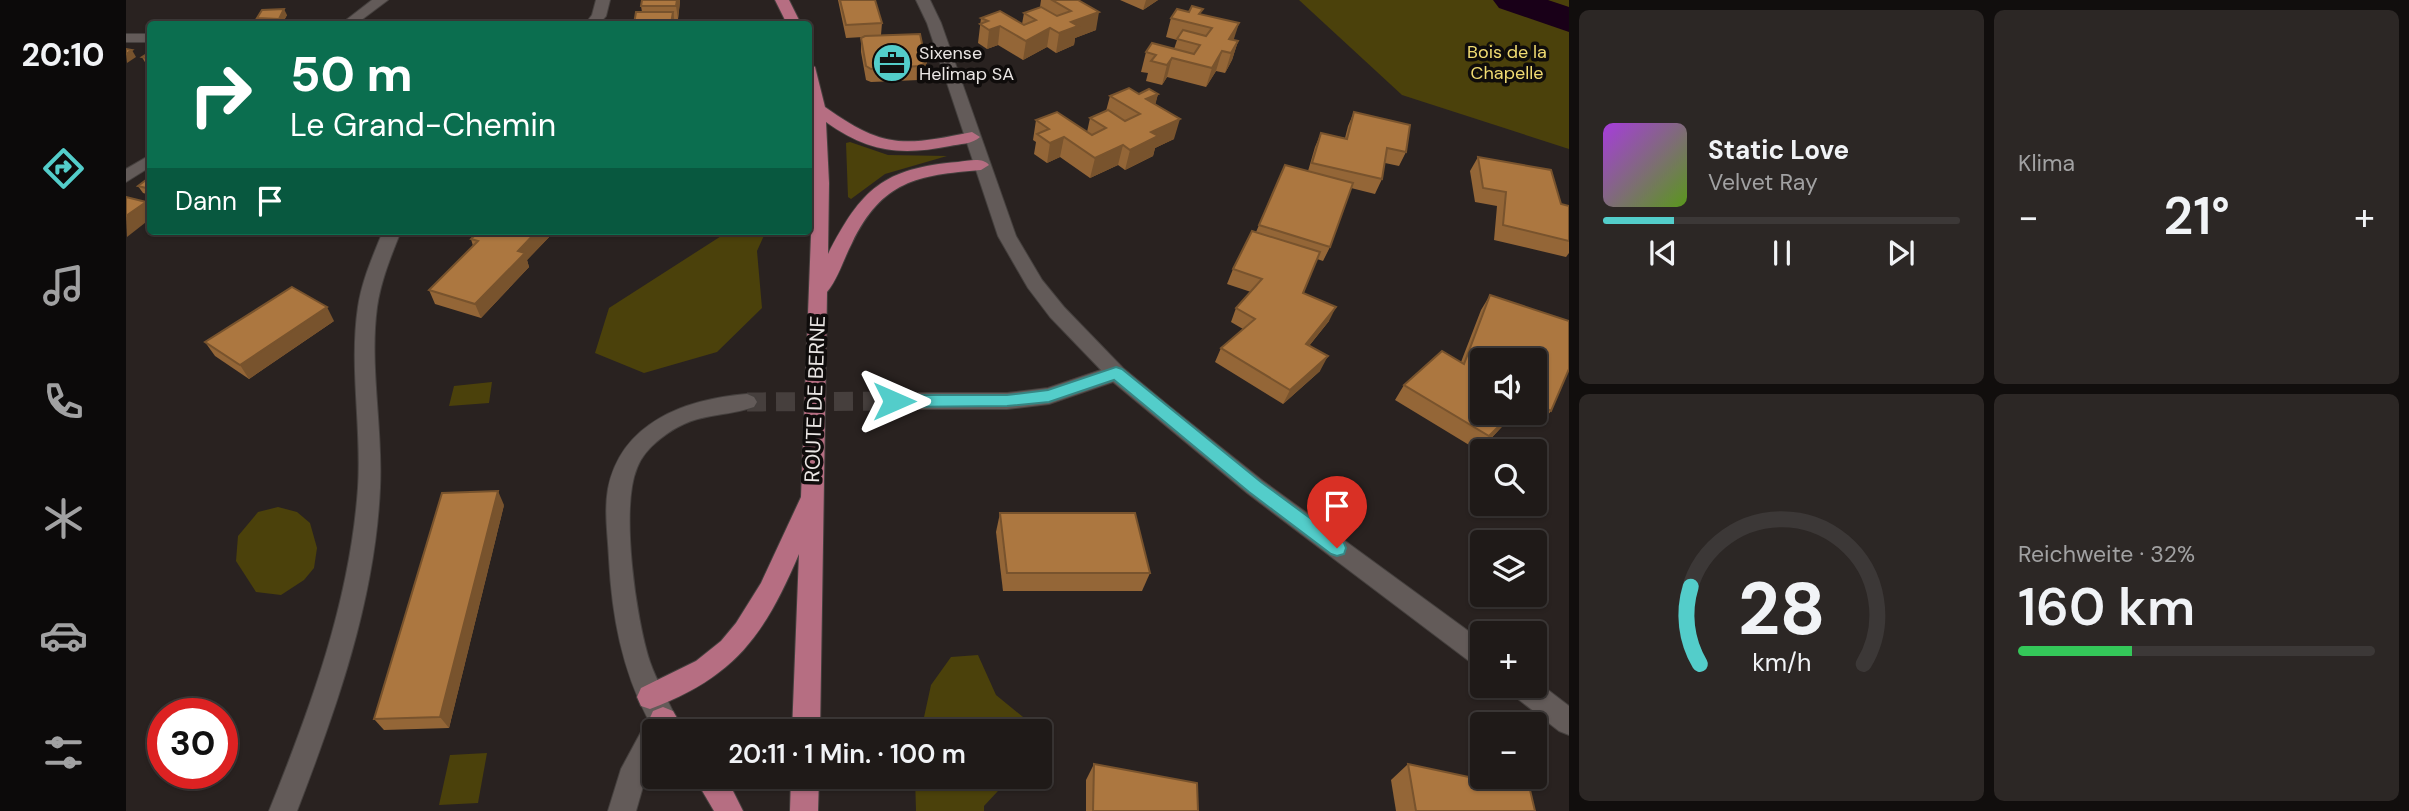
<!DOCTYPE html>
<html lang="de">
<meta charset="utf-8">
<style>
:root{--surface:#1f1a18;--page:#2c2725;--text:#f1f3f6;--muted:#a1a1a2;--line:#3c3837;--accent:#53cdca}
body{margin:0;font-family:"DM Sans",sans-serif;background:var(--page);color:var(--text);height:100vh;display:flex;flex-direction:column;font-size:26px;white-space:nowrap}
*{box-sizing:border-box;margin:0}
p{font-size:23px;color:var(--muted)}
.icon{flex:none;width:38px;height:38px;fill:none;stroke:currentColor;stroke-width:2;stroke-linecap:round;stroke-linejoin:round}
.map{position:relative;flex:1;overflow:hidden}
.drawer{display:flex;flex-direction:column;gap:10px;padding:10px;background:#110e0d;width:840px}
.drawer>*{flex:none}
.top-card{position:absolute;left:21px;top:21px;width:665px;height:214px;border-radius:7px;box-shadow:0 2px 5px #0004,0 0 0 2px var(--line);background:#0b6e4f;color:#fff;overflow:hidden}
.buttons{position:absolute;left:1344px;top:348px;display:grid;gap:14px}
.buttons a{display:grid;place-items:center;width:77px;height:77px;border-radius:7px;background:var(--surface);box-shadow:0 2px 5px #0004,0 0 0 2px var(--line);font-size:35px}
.speed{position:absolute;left:21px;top:698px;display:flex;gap:14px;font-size:35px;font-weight:700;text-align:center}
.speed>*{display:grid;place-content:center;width:91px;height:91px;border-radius:50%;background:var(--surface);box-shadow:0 2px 5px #0004,0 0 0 2px var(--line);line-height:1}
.speed .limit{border:10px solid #d22;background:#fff;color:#111}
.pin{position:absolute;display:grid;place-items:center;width:60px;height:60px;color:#fff;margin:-72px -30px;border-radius:50% 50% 50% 0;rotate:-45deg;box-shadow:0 0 7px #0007}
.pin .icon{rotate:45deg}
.me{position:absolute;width:77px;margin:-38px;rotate:90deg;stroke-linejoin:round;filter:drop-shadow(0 0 5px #0008)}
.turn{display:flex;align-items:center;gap:24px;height:147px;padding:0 28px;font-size:32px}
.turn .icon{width:91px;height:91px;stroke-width:2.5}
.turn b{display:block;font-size:49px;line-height:60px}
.then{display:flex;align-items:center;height:66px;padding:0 28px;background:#0003;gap:14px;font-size:26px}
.big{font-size:52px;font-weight:600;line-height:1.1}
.drawer .card{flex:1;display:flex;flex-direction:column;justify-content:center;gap:10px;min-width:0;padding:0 24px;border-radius:10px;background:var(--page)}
.drawer .dial{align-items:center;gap:0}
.dial svg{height:182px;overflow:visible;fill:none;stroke:var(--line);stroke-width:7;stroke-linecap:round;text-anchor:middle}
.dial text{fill:var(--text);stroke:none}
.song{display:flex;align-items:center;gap:21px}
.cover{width:84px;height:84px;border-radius:10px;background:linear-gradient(135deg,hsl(280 70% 55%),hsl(90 70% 35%))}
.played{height:7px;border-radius:4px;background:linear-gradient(90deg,var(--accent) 20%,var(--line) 20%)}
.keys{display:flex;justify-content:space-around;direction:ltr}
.heat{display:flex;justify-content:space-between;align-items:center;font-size:38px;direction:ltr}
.charge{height:10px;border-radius:5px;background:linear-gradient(90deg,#34c759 32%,var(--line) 0)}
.drawer .tiles{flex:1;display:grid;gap:10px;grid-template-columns:repeat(2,1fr)}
.trip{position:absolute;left:516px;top:719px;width:410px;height:70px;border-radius:7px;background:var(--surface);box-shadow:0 2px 5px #0004,0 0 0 2px var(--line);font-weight:600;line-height:70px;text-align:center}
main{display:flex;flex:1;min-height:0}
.menu{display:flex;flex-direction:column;width:126px;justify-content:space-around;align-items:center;background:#0c0a0a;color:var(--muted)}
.menu .icon{width:49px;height:49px}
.menu .on{color:var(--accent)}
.menu b{font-size:32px;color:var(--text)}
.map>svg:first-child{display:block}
.green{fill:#4b410b}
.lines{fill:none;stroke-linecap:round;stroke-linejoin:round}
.river{fill:#190018;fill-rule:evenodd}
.minor-tunnel{stroke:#463f3d;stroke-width:19;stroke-dasharray:19 10;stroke-linecap:butt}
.minor-casing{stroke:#45403e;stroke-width:2}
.major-casing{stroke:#45403e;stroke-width:2}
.minor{fill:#635b59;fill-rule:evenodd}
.major{fill:#b66e82;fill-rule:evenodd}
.wall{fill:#946637;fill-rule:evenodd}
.shaded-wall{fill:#78532d}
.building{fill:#ac7740;stroke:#78532d;stroke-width:2}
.route{fill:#53cdca;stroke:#368583;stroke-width:2}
.labels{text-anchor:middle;stroke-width:7;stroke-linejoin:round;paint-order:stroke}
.far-park-label{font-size:18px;fill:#f1db72;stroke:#0f0c0b}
.far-poi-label{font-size:18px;fill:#eae6e4;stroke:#0f0c0b;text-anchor:start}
.street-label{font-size:21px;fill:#eae6e4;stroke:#0f0c0b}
</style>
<main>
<nav class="menu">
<b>20:10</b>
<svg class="icon on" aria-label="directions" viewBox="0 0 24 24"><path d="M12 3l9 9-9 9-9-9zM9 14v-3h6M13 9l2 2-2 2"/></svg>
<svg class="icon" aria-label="music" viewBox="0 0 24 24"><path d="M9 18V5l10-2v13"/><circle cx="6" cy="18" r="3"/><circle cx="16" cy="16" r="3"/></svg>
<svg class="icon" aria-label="phone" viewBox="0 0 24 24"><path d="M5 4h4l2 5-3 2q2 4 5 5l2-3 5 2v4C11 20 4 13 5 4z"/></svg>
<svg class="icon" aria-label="climate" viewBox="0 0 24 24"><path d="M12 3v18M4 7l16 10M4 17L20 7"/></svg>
<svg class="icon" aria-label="car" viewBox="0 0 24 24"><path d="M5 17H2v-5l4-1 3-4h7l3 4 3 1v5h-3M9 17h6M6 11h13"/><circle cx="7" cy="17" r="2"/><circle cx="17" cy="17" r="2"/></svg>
<svg class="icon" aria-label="filters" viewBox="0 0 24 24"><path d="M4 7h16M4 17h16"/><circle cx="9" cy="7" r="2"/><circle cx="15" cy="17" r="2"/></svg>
</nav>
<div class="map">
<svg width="1443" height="811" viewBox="0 0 1443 811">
<rect width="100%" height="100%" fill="#292220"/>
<!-- green -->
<g class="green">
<polygon points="1173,0 1443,0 1443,149 1276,95"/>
<polygon points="724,142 762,155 821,156 759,174 725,199 722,197 720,143"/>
<polygon points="603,231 640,231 631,251 636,308 591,352 518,373 469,353 483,308"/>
<polygon points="366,382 363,403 323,406 328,386"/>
<polygon points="152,507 171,512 184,523 191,548 188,568 178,580 155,595 130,592 110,561 112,536 132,512"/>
<polygon points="852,655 870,695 919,735 914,743 914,732 795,731 805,685 825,657"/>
<polygon points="361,753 352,803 313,805 324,755"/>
<polygon points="789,777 885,777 858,806 858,811 790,811"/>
</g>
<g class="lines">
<!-- river -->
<polygon class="river" points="1367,0 1422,0 1443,7 1443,32 1373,8"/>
<!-- minor-tunnel -->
<polyline class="minor-tunnel" points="621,402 768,401"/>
<!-- minor casing -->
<g class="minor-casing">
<g id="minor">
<polygon points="246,0 262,0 230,24 215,24"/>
<polygon points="470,0 484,0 480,16 473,24 459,24 466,15"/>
<polygon points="790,0 804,0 815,23 890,236 916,280 938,307 997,368 1043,406 1137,481 1356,641 1356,668 1347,664 1121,493 987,382 923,404 881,409 768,409 761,406 758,401 761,396 768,393 881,393 922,388 975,370 924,317 902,288 872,236 801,23"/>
<rect x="0" y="34" width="24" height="8"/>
<polygon points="24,155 24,167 0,182 0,169"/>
<path d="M257 231H275C265 256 255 280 251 307 243 367 257 427 254 488 249 600 211 707 171 811H143C185 707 224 601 232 488 236 428 223 367 232 307 236 280 247 256 257 231Z"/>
<path d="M621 394 628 397 631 402 628 407C591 419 569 411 534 439 525 446 515 457 511 468 494 508 510 620 524 662 531 682 542 700 551 720L545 732H528V762L518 783 510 811H482L495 769 522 719C496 669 486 616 483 559 482 536 478 512 482 489 495 422 560 399 621 394Z"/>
<polygon points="1409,680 1443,706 1443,735 1433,731 1387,695 1383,686 1409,686"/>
</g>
</g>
<!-- major casing -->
<g class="major-casing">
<g id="major">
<polygon points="649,0 663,0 675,24 661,24"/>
<path d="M682 63 689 67 699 107C758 149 777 146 846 132L854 137C847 144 833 144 824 146 774 156 742 152 700 122L703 183 702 254C735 189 758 168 832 162 843 161 856 157 863 165L855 170C791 175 756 181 726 243 718 258 712 279 701 292L694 732H666L673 554C638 636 609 677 524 709L515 706 511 697 515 688 570 661 595 641 610 623 635 583 675 497 687 183Z"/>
<polygon points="537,707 547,711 559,732 529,732 523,720 527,711"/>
<polygon points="568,777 600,777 617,811 588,811"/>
<polygon points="665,777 693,777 692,811 664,811"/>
</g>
</g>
<!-- minor -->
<use href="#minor" class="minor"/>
<!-- major -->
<use href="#major" class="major"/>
</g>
<!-- wall -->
<g class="wall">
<polygon points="516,0 554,0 552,19 548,19 549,24 508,24 516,12 515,6"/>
<polygon points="712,0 749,0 756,23 755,35 794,34 799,76 793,80 745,82 740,80 735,52 735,38 737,37 720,38"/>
<polygon points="915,0 952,0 970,30 949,38 948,45 930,53 921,47 897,60 872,45 861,49 852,43 855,18 896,24 898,13 914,7"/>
<polygon points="994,0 1032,0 1017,10"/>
<polygon points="161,15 156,24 133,24 131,18"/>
<polygon points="1075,15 1107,40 1112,41 1106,60 1099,73 1090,71 1080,87 1041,77 1036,85 1020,81 1022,73 1015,72 1020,52 1048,49 1051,40 1040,37 1045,18"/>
<polygon points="24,52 24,71 16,57"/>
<polygon points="1013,94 1032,94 1029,104 1048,139 1029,148 1027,156 999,170 992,165 964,178 934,157 921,163 908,154 910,142 907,140 910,120 961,132 964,118 980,111 984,96"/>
<polygon points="1228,112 1280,152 1273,166 1259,163 1256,179 1249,194 1225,188 1204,247 1197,261 1191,259 1177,293 1203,321 1183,346 1194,371 1157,404 1089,362 1095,348 1117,329 1105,322 1110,308 1125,292 1101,284 1107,269 1130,232 1159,165 1182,171 1189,147 1195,133 1219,138 1222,126"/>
<polygon points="1352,157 1435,204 1443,206 1443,253 1440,257 1368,240 1371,206 1349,202 1344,171"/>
<polygon points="24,177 24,195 17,193 12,186"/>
<polygon points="426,234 401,260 403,267 355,318 309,304 303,290 347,246 345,239"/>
<path d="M1364 295 1443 321V369L1425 411 1414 425 1389 413 1353 451 1269 400 1278 385 1316 351 1335 362 1355 310ZM1356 360H1409V413H1356Z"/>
<polygon points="208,321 123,379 89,356 79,342"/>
<polygon points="378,505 323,728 258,730 248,719"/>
<polygon points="874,513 1024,573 1016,591 877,591 870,532"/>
<polygon points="968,764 1072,811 960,811 960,780"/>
<polygon points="1282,764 1409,811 1270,811 1265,780"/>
</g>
<!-- shaded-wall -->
<g class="shaded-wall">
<polygon points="551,0 554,0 554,3 552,19 550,6"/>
<polygon points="1020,0 1032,0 1017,10"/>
<polygon points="158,9 161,15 156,24 153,19"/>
<polygon points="547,12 549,24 545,24"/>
<polygon points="973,12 970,30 949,38 948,45 930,53 933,33 945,22"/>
<polygon points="1113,23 1107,42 1103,39"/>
<polygon points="874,26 872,45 861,49 863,30"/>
<polygon points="924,28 921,47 897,60 900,41"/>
<polygon points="1112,41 1106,60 1099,73 1105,53"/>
<polygon points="6,50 10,57 1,63 0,54"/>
<polygon points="1096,51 1090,71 1080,87 1086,68"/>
<polygon points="1046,58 1041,77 1036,85 1041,65"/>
<polygon points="800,63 799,76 793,80 794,66"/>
<polygon points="1032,94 1027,114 1020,99"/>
<polygon points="1054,119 1048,139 1029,148 1027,156 999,170 1004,150 1025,132"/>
<polygon points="938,137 934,157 921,163 924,143"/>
<polygon points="997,145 992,165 964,178 969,158"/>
<polygon points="20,202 24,209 24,219 1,237 0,216"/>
<polygon points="411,231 425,231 426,234 401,260 403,267 355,318 349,304 392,251"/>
<polygon points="201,307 208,321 123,379 114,365"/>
<polygon points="1210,307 1203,321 1173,358 1180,344"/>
<polygon points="1202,356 1194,371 1157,404 1164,390"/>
<polygon points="1386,413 1389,413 1353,451 1363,436"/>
<polygon points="372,491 378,505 323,728 314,717"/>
</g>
<!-- building -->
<g class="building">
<polygon points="516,0 551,0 550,6 515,6"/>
<polygon points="714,0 749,0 756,23 720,25"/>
<polygon points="926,0 952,0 973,12 945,22 952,26 933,33 924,28 900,41 874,26 863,30 854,24 862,21 855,18 874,11 898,25 910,20 898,13 915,7 931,16 945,11"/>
<polygon points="1066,6 1077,9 1073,14 1113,23 1103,39 1112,41 1105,53 1096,51 1086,68 1046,58 1041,65 1025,61 1030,55 1020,52 1026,43 1068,54 1074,45 1051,39 1057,30 1080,36 1086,28 1045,18 1051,9 1063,12"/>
<polygon points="158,9 153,19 131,18 136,10"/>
<polygon points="510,12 547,12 545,24 508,24"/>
<polygon points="794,34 800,63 794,66 745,69 740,66 735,38 739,36"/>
<polygon points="0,49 6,50 0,54"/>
<polygon points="24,52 24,59 16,57"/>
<polygon points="1003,88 1013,94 1023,89 1032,94 1020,99 1054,119 1025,132 1032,136 1004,150 997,145 969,158 938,137 924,143 911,134 923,129 910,120 931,112 966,135 980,128 964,118 982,110 999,121 1014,114 984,96"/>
<polygon points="1228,112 1284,125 1280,152 1261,148 1256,179 1186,163 1195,133 1221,139"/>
<polygon points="1352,157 1425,170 1435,204 1443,206 1443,241 1377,225 1380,192 1357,188"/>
<polygon points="1159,165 1227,183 1204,247 1133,225"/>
<polygon points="24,177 24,189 12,186"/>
<polygon points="0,197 20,202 0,216"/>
<polygon points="353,231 411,231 392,251 399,253 349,304 303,290 352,241 345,239"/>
<polygon points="1126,231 1194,252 1177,293 1210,307 1180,344 1202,356 1164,390 1095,348 1129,319 1110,308 1136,279 1107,269"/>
<polygon points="166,287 201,307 114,365 79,342"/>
<polygon points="1364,295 1443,321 1443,369 1425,411 1409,403 1409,360 1356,360 1356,413 1386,413 1363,436 1278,385 1316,351 1338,364"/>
<polygon points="372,491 314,717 248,719 316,493"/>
<polygon points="874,513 1009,513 1024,573 881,573"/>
<polygon points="968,764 1071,783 1072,811 967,811"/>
<polygon points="1282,764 1404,790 1409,811 1290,811"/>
</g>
<!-- route -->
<polygon class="route" points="990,367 996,369 1135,482 1218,543 1220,548 1218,554 1211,556 1205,554 1123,492 988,380 923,402 881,406 768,407 760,401 768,395 881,395 922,390"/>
<!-- icons -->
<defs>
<g id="office-disc" transform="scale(2.0125)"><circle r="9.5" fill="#53cdca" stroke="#0f0c0b"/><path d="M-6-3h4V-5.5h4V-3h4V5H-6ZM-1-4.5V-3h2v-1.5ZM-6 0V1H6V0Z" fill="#111"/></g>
</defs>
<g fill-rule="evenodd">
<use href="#office-disc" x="766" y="63"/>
</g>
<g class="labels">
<!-- far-park labels -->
<g class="far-park-label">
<text x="1381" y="58">Bois de la<tspan x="1381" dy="21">Chapelle</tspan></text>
</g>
<!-- far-poi labels -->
<g class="far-poi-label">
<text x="793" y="59">Sixense<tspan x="793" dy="21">Helimap SA</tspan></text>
</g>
<!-- street labels -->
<g class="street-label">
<text transform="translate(689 399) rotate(-88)" y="7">ROUTE DE BERNE</text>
</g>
</g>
</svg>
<div class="buttons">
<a><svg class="icon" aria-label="sound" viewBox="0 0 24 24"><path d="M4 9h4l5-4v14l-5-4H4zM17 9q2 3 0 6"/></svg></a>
<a><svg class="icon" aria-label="search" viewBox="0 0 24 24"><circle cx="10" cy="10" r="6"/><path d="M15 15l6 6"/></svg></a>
<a><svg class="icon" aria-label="layers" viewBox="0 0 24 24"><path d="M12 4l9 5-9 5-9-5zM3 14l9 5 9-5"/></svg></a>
<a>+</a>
<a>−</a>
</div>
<div class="speed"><div class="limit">30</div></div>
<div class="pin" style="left:1211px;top:548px;background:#d93025"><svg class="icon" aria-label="arrive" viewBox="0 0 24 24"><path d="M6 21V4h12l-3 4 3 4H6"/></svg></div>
<svg class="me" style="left:768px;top:401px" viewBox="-20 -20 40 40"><path d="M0-17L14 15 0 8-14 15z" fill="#53cdca" stroke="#fff" stroke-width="4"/></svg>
<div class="trip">20:11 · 1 Min. · 100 m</div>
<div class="top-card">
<div class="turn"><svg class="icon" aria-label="right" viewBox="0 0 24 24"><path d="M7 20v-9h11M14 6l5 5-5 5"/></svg><div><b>50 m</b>Le Grand-Chemin</div></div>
<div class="then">Dann<svg class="icon" aria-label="arrive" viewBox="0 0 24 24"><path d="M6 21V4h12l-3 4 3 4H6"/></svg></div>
</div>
</div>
<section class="drawer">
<div class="tiles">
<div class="card">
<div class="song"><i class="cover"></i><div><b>Static Love</b><p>Velvet Ray</p></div></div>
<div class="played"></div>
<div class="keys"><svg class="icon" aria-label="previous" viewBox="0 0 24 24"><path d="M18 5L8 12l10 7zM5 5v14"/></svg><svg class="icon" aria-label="pause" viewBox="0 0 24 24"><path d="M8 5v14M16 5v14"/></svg><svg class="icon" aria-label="next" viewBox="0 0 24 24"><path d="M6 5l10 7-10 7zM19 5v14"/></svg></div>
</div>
<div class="card"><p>Klima</p>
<div class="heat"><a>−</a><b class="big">21°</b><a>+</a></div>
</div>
<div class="card dial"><svg viewBox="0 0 100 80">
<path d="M14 69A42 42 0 1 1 86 69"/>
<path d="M14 69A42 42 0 0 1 10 35" stroke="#53cdca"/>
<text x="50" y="56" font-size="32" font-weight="700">28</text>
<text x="50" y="72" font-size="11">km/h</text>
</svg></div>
<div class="card"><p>Reichweite · 32%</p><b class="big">160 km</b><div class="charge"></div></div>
</div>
</section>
</main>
